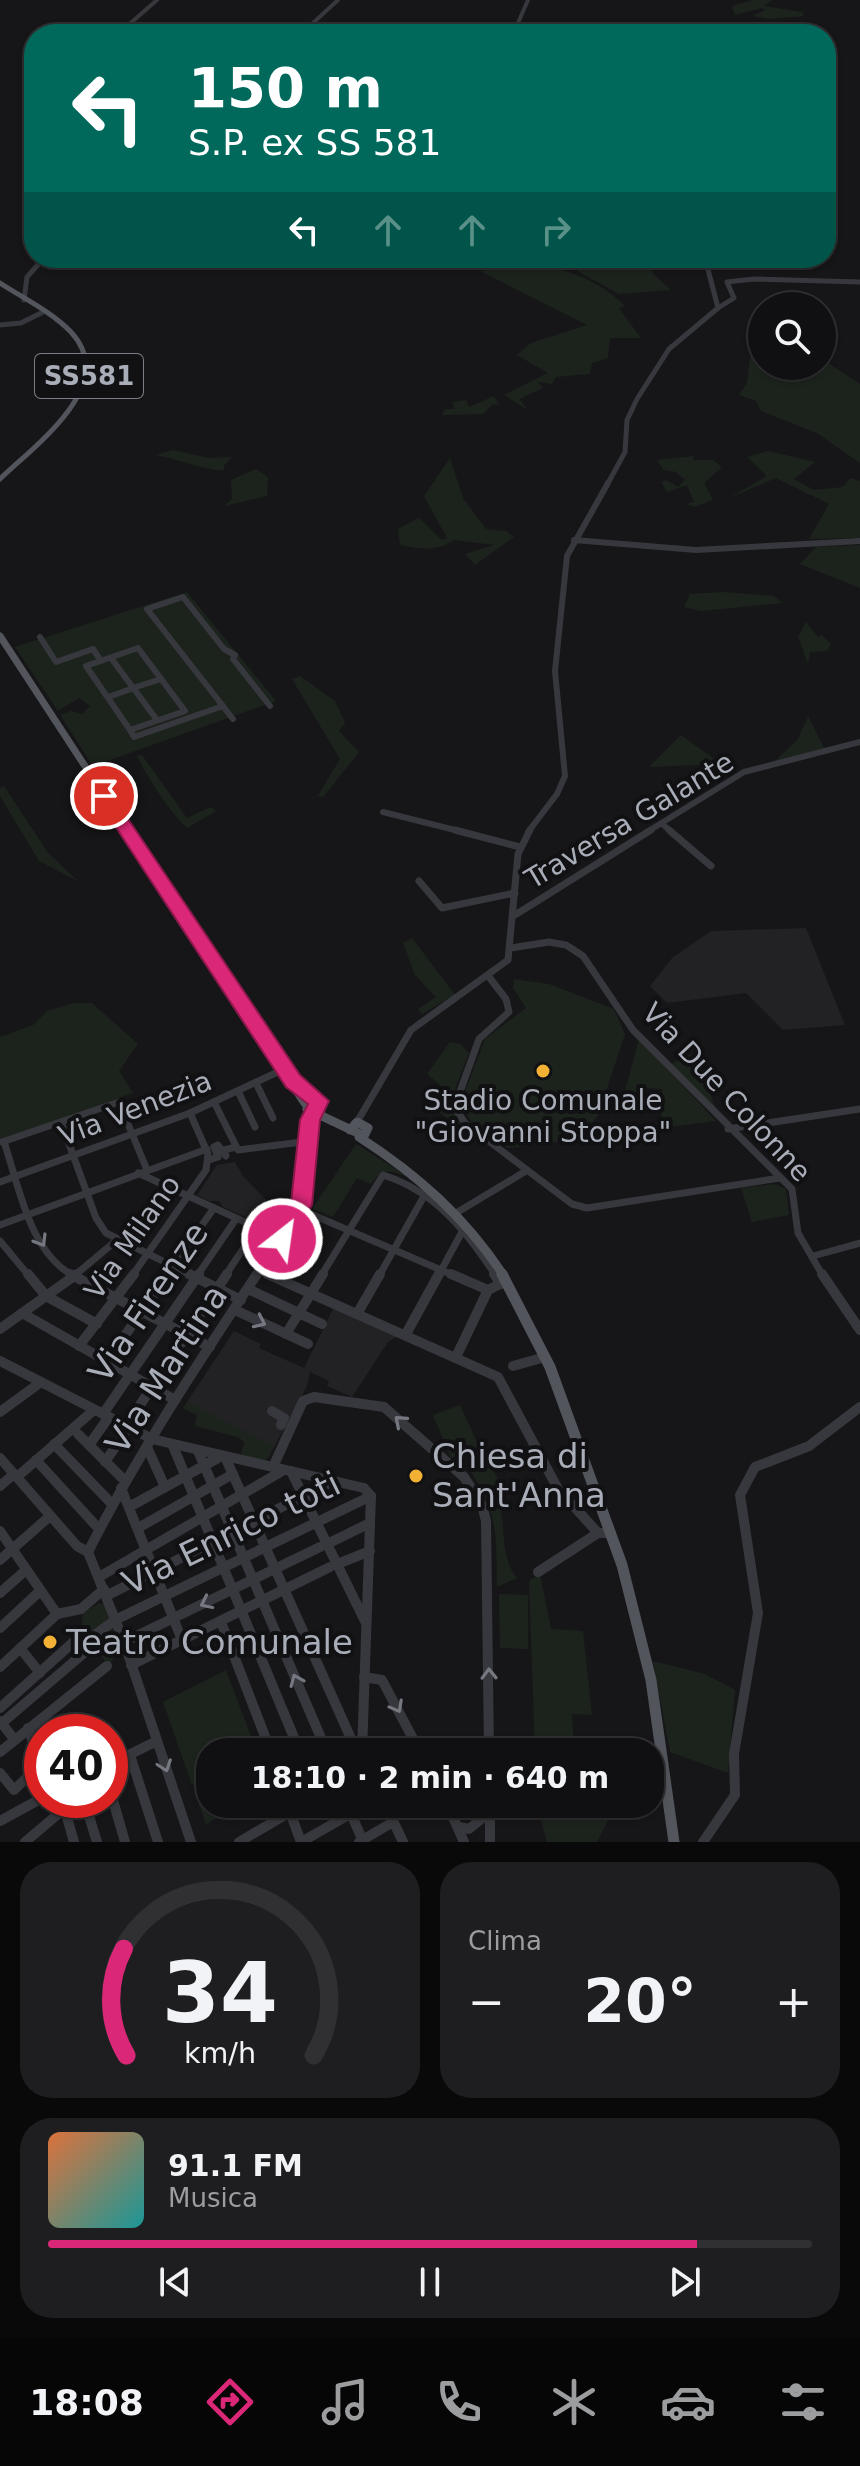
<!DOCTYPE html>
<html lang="it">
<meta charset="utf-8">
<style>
:root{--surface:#101012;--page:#1e1e20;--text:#f1f3f6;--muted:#9c9d9f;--line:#303032;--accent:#db2777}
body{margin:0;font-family:"DejaVu Sans",sans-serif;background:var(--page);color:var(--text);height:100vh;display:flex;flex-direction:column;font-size:30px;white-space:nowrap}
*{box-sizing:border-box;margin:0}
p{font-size:26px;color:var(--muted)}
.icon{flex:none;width:44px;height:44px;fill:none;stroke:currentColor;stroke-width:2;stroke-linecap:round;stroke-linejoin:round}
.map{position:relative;height:1842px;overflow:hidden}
.side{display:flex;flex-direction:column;gap:20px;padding:20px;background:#09090a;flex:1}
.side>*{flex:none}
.banner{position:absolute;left:24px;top:24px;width:812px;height:244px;border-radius:32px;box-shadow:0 2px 6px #0004,0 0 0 2px var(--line);background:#00695c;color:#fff;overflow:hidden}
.buttons{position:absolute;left:748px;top:292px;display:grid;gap:16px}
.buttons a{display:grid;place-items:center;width:88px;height:88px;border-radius:50%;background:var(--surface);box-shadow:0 2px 6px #0004,0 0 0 2px var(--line);font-size:40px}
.speed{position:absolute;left:24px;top:1714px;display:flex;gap:16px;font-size:40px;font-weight:700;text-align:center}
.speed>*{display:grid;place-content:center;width:104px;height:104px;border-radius:50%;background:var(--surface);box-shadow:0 2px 6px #0004,0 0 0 2px var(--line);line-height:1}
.speed .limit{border:12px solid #d22;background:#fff;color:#111}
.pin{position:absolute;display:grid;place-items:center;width:68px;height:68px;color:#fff;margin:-34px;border:4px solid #fff;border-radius:50%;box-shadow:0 2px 8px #0007}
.me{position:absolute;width:88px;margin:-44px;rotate:30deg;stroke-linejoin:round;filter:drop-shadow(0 0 6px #0008)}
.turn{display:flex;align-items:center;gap:28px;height:168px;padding:0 32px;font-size:36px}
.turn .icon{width:104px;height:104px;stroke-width:2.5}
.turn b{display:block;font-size:56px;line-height:68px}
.lanes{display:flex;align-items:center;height:76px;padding:0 32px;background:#0003;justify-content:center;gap:40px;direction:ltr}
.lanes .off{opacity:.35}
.big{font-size:60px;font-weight:600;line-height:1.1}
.side .card{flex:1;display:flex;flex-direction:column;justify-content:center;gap:12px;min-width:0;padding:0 28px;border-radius:32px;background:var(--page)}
.side .dial{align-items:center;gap:0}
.dial svg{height:208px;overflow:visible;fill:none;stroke:var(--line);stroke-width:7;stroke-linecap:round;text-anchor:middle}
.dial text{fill:var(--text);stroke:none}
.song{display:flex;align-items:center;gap:24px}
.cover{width:96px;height:96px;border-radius:12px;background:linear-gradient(135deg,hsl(20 70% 55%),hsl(180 70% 35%))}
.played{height:8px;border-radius:4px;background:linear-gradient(90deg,var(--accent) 85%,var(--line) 85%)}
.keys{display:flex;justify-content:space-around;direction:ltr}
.heat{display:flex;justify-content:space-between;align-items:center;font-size:44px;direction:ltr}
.side .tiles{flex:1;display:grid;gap:20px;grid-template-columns:1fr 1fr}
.card:last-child{grid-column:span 2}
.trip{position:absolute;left:196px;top:1738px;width:468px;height:80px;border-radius:32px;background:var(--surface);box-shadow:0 2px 6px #0004,0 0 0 2px var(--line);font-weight:600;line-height:80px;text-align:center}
.dock{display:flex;height:128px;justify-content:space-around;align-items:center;background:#060607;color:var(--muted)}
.dock .icon{width:56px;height:56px}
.dock .selected{color:var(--accent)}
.dock b{font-size:36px;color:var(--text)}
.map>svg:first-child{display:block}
.built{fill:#222225}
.green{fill:#1c231d}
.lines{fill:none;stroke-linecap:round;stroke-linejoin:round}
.minor-far4{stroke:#37383d;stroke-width:4}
.minor-far3{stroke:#37383d;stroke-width:5}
.minor-far2{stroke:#37383d;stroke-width:6}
.minor-far1{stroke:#37383d;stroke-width:7}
.minor{stroke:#37383d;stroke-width:10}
.major-far3{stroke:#53555c;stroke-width:5}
.major-far2{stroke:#53555c;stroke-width:7}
.major-far1{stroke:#53555c;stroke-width:9}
.major{stroke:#53555c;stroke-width:11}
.oneway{stroke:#757881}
.route{fill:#db2777;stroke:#8e194d;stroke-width:2}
.poi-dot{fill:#f2b134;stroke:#111113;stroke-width:3}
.labels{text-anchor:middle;stroke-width:8;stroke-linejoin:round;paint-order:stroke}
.shield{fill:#111113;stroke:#7b7e86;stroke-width:2}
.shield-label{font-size:26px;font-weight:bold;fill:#a8adb8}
.street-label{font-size:28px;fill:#a8adb8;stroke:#111113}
.poi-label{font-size:28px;fill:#a8adb8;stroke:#111113}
.near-street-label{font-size:34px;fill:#a8adb8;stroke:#111113}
.near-poi-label{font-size:34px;fill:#a8adb8;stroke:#111113;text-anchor:start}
</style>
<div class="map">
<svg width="860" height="1842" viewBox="0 0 860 1842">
<rect width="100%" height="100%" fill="#161618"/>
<!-- built -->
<g class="built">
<polygon points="806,928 845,1025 783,1030 746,993 667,1003 650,986 672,958 711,931"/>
<polygon points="235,1162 243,1176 269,1203 259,1223 223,1207 219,1201 209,1201 197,1195 217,1165"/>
<polygon points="334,1307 398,1336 388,1342 352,1397 327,1386 329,1381 310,1372 307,1386 268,1458 235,1435 195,1426 197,1415 183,1408 234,1331 261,1344 259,1348 304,1368"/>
</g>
<!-- green -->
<g class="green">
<polygon points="752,0 773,0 764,6 802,12 804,16 770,19 753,16 765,10 762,8 735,15 732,6"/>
<polygon points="566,258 647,258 653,274 671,290 619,294 579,272"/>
<path d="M522 262C560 267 598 278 625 306L619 308 641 338H610L608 358 592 363 590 374 556 377 552 384 538 382 543 388 519 399 528 410 504 395 548 373 517 355 531 343 587 325 480 271Z"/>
<polygon points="750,357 762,359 762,366 822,366 822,359 860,384 860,463 817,433 761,411 756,401 739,395 747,383"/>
<polygon points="494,396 499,405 493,404 483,414 442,415 445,409 454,409 453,402 466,400 469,407"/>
<path d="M173 450 209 458 232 457 224 466V470C211 472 174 458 156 455Z"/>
<polygon points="768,451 815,462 794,479 814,490 843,487 850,478 860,481 860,538 809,539 829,504 776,478 729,498 767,476 747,457"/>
<polygon points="694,456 693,460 713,460 722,467 704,483 713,500 695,507 687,504 694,502 687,485 667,492 661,482 666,480 678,487 685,480 676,472 664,470 657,460"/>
<path d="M450 458 463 498 486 529 506 531 514 537 475 565 465 554 494 545 454 540C436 552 421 549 400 545L398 529 419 518 442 540 447 538 424 496Z"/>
<polygon points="256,469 268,477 267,496 224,506 232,499 231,480"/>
<polygon points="860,545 860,588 800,564 816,547"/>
<polygon points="187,592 276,701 93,766 60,715 71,711 82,714 90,706 79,698 58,711 15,647"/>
<polygon points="723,592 774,596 782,603 701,611 684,607 690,594"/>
<polygon points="806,622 818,637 821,635 831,644 827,651 810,652 808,664 798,637"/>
<polygon points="300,676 335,701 345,723 339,731 359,752 323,797 318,796 340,759 292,679"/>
<polygon points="808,716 825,750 770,766 798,739"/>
<polygon points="681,735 721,764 649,767"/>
<path d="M142 755 187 818 211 807 216 811 187 828C167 809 150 781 137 756Z"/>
<polygon points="4,786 48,853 78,881 39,861 0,796 0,788"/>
<polygon points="412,938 455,995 422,1014 418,1009 436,997 415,975 403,943"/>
<path d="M514 979 549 984 614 1009 625 1034 598 1116C577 1145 541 1144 508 1148L472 1123 461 1102 485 1039 526 1008 513 988Z"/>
<polygon points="74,1003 92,1003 138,1044 119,1071 133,1093 0,1140 0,1037 33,1025 47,1011"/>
<polygon points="639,1039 716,1121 661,1128 662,1089 646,1088 641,1098 624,1095"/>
<path d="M450 1042 460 1044 469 1053C450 1103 441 1107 486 1143L481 1146 440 1112 450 1093 427 1074Z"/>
<path d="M689 1055 695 1057C707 1075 708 1096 720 1115L671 1064Z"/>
<path d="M356 1144 410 1178C391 1171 383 1166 371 1184L357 1178 333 1217 312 1209Z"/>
<polygon points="774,1184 786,1189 789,1215 752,1222 741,1188"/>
<polygon points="187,1402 274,1446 265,1461 241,1455 245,1439 195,1426 197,1415 183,1408"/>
<polygon points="460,1405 479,1447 451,1458 433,1415"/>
<path d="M483 1451 503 1489 497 1498C508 1524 498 1556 517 1578L497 1587C496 1536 499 1516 471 1472Z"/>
<polygon points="540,1574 551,1629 583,1631 592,1715 572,1714 574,1748 604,1752 535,1752 529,1581"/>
<polygon points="499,1594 528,1595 528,1649 500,1648"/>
<polygon points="99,1603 105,1605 119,1647 111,1663 106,1662 81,1632 83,1613"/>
<polygon points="653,1661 705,1674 735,1690 728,1773 670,1752"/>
<polygon points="226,1670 257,1752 210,1752 210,1804 245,1804 206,1824 199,1805 208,1800 201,1781 192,1785 163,1702"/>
<polygon points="536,1804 616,1804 597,1842 547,1842"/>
</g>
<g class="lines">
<!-- minor-far4 -->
<g class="minor-far4">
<polyline points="118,34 157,0"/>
<polyline points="301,34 338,0"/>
<polyline points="480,34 507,29 521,34"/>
<polyline points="523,34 518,23 528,0"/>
</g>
<!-- minor-far3 -->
<g class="minor-far3">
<polyline points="24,300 27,277 44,258"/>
<polyline points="718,308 734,298 727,282 754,279 860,282"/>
<polyline points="0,325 21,323 43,312"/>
<polyline points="607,485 625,452 627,420 637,399 669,349 718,308 705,258"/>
</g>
<!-- minor-far2 -->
<g class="minor-far2">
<polyline points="574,540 696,550 860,541"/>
<polyline points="40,637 56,662 93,649 101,661"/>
<polygon points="138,648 185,711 130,730 86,666"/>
<polyline points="111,658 157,720"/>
<polyline points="133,688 161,679"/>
<polyline points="108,697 131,689"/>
<polyline points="233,719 147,609 183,597 224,649 235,655 233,659 270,706"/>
<polyline points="130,730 134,737 223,706"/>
<polyline points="383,812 463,832"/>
<polyline points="662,824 672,832"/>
<polyline points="528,832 557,794 565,776 555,671 567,556 608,483"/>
<polyline points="647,832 744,772 860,742"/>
</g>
<!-- minor-far1 -->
<g class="minor-far1">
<polyline points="455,830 520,847"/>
<polyline points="669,830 711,866"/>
<polyline points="419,881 442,908 515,893"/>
<polyline points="515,915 651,830"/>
<polyline points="511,948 549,942 566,945 583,956 633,1030 792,1189 798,1233 823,1276"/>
<polyline points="489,977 506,999 509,1012 479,1039 457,1100 457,1111 465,1123 572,1204 587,1208 780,1178"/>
<polyline points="256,1083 273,1118"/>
<polyline points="238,1091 255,1127"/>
<polyline points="214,1102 238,1150 310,1141"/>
<polyline points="61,1122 96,1218 106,1233 193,1276"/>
<polyline points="357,1122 411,1030 508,960 518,854 530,830"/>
<polyline points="728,1129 860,1109"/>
<polyline points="2,1142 119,1102 147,1170"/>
<path d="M4 1142C19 1185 29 1253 74 1276"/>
<polyline points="209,1160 218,1157 214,1147 218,1145 226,1156 224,1150 236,1147"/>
<polyline points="138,1173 282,1239"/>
<polyline points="0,1182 190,1113 284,1069"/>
<polyline points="299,1209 455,1276"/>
<polyline points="456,1213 526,1171"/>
<polyline points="0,1225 207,1149"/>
<polyline points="0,1241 29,1276"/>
<polyline points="813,1256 860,1243"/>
<polyline points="260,1271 271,1276"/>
<polyline points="74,1276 117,1240"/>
<polyline points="132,1276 206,1170 208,1154 190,1113"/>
<polyline points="166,1276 214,1208"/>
<polyline points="197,1276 236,1219"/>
<polyline points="225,1276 257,1228"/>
<polyline points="255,1276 302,1205 310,1141 307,1109"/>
<path d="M321 1276 383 1175C435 1191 467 1232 496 1276"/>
<polyline points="379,1276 428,1189"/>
<polyline points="438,1276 462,1232"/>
</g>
<!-- minor -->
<g class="minor">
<polyline points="28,1274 46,1296 97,1324"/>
<polyline points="70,1274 210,1347"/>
<polyline points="189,1274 241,1300"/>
<polyline points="267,1274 498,1377 558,1489 598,1533 611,1533"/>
<polyline points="451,1274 488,1290 502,1283"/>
<polyline points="494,1274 501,1284"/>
<polyline points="822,1274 860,1330"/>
<polyline points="248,1289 322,1324"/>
<polyline points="235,1310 308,1344"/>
<polyline points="22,1313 175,1400"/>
<polyline points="357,1314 380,1274"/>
<polyline points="0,1329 77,1274"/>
<polyline points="286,1334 323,1274"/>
<polyline points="406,1334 439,1274"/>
<polyline points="79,1346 134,1274"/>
<polyline points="456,1357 488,1290"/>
<polyline points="0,1361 152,1439 364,1488 371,1496 362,1752"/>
<polyline points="107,1361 168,1274"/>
<polyline points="513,1366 538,1359"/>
<polyline points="272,1411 284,1418 281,1425"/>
<polyline points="0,1412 41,1382"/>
<polyline points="103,1414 199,1274"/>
<polyline points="126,1426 227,1274"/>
<polyline points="78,1434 125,1481"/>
<polyline points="54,1444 112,1504"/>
<polyline points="89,1445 109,1417"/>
<polyline points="173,1446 300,1752"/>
<polyline points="147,1447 165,1487"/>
<polyline points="198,1451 327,1752"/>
<polyline points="0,1458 77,1546 88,1552"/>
<polyline points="226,1459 357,1752"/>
<polyline points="36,1460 99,1529"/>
<polyline points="105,1462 129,1427"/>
<polyline points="273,1467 303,1401 314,1397 384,1407 464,1477 482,1505 486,1521 489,1752"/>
<polyline points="291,1471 366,1623"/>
<polyline points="17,1477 94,1410"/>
<polyline points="0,1486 14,1474"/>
<polyline points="121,1488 182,1640"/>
<polyline points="129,1507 218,1458"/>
<polyline points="138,1528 233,1474"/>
<polyline points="0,1531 57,1614"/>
<polyline points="325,1545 370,1523"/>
<path d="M88 1552C137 1455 197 1365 257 1274"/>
<polyline points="88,1552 124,1642 191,1842"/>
<polyline points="0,1560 50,1516"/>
<polyline points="335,1565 370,1551"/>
<polyline points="538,1572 598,1533"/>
<polyline points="99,1577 284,1470"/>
<polyline points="0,1593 26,1570"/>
<polyline points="106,1596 333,1481"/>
<polyline points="57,1614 81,1609 104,1589"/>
<polyline points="221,1622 271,1752"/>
<polyline points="0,1628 40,1591"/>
<polyline points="124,1642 320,1547"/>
<polyline points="84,1643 115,1620 371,1496"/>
<polyline points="20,1648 40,1673"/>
<polyline points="131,1665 330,1567"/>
<polyline points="0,1667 57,1614"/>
<polyline points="364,1677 382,1680 420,1752"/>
<polyline points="0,1708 79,1637"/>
<polyline points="0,1721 14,1739"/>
<polyline points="2,1723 91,1647"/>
<polyline points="28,1728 42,1767"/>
<polyline points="0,1752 107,1666"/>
<polyline points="130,1755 158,1842"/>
<polyline points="110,1764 157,1741"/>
<polyline points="0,1773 14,1790 41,1764"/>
<polyline points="110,1790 125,1842"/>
<polyline points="84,1800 97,1842"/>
<polyline points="385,1804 403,1842"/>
<polyline points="447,1804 464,1842"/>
<polyline points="490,1804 490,1842"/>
<polyline points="65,1810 74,1842"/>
<polyline points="290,1812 301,1842"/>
<polyline points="351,1814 363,1841"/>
<polyline points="0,1821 42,1798"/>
<polyline points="459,1827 469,1829 491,1811"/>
<polyline points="25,1842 57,1815 83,1800"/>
<polyline points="239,1842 304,1804"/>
<polyline points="301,1842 368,1804"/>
<polyline points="359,1842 393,1822"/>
<polyline points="703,1842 735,1795 734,1754 758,1613 740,1495 755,1467 809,1446 860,1407"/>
</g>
<!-- major-far3 -->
<path class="major-far3" d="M0 283C23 298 52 312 71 332 120 385 35 445 0 479"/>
<!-- major-far2 -->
<polyline class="major-far2" points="0,636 128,832"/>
<!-- major-far1 -->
<g class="major-far1">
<polyline points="127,830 305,1103"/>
<polyline points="315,1110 320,1106 318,1100 308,1100 307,1109 364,1136 368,1128 357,1122 350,1130"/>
<path d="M359 1137C418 1175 465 1217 504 1276"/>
</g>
<!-- major -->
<polyline class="major" points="502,1274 550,1367 622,1565 651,1680 674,1842"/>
</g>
<!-- one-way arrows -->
<defs><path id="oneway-chevron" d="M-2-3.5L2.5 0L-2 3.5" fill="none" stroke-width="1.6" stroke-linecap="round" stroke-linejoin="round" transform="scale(2)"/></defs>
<g class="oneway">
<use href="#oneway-chevron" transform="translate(41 1241) rotate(59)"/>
<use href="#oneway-chevron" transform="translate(260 1322) rotate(25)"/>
<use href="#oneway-chevron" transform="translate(400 1421) rotate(-139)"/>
<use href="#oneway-chevron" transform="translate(206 1603) rotate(154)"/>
<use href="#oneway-chevron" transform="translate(489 1674) rotate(-91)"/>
<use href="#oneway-chevron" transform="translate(296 1680) rotate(-113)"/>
<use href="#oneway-chevron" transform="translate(397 1707) rotate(61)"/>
<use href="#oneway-chevron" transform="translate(165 1766) rotate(71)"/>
</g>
<!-- route -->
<polygon class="route" points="104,790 110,792 300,1075 329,1101 320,1120 312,1205 290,1245 274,1245 271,1239 291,1203 300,1120 308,1104 286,1087 98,800 96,796"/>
<!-- markers -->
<g class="poi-dot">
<circle cx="543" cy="1071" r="8"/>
<circle cx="416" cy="1476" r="8"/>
<circle cx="50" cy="1642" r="8"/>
</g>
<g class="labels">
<!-- shield labels -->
<rect class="shield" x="35" y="354" width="108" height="44" rx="6"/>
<g class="shield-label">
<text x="89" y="385">SS581</text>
</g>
<!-- street labels -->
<g class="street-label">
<text transform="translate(629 820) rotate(-31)" y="10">Traversa Galante</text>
<text transform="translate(727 1092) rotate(47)" y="10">Via Due Colonne</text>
<text transform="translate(135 1108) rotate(-21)" y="10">Via Venezia</text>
<text transform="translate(132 1237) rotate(-55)" y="10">Via Milano</text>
</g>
<!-- poi labels -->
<g class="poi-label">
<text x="543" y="1110">Stadio Comunale<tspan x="543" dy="32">"Giovanni Stoppa"</tspan></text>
</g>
<!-- near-street labels -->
<g class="near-street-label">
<text transform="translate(148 1302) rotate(-56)" y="12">Via Firenze</text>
<text transform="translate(166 1369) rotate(-57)" y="12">Via Martina</text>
<text transform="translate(231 1533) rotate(-26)" y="12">Via Enrico toti</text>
</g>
<!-- near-poi labels -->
<g class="near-poi-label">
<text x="432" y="1468">Chiesa di<tspan x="432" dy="39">Sant'Anna</tspan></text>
<text x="66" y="1654">Teatro Comunale</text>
</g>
</g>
</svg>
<div class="buttons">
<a><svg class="icon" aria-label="search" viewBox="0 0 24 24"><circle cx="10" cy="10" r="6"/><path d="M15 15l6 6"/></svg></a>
</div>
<div class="speed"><div class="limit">40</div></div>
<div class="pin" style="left:104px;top:796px;background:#d93025"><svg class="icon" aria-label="arrive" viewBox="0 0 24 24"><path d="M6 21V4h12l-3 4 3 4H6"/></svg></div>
<svg class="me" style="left:282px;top:1239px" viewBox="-20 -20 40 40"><circle r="17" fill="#db2777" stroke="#fff" stroke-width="3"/><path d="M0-11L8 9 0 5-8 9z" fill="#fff"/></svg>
<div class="trip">18:10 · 2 min · 640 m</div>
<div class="banner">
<div class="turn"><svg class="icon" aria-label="left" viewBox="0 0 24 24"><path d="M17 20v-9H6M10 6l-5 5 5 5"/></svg><div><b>150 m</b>S.P. ex SS 581</div></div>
<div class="lanes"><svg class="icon" aria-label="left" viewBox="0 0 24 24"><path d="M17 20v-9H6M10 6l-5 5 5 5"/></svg><svg class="icon off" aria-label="ahead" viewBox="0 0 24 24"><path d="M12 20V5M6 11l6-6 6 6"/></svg><svg class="icon off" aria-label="ahead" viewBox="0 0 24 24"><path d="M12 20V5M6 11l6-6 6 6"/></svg><svg class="icon off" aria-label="right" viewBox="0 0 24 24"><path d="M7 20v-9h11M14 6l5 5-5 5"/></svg></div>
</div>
</div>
<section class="side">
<div class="tiles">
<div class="card dial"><svg viewBox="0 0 100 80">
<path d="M14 69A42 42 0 1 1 86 69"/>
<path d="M14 69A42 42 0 0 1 13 28" stroke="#db2777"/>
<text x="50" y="56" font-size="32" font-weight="700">34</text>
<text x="50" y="72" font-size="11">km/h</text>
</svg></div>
<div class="card"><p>Clima</p>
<div class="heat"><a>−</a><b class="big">20°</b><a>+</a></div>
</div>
<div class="card">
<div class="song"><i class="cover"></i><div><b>91.1 FM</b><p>Musica</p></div></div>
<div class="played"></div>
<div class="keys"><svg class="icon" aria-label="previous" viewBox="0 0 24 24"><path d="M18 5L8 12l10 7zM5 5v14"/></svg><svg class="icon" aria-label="pause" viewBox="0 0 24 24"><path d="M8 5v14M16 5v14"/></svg><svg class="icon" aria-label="next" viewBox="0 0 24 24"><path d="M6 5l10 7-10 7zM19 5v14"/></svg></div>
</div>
</div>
</section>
<nav class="dock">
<b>18:08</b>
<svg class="icon selected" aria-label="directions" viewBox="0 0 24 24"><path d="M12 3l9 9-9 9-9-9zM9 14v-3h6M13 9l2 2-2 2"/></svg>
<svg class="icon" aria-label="music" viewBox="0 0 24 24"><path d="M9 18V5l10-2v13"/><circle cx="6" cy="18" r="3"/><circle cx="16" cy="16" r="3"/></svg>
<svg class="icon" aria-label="phone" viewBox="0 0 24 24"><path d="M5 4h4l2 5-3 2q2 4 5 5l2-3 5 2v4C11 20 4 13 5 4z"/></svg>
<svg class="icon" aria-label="climate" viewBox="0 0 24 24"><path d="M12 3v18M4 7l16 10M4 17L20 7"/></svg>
<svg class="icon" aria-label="car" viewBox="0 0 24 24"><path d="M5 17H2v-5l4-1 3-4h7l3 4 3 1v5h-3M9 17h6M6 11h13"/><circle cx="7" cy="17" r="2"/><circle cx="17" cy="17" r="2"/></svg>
<svg class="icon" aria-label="filters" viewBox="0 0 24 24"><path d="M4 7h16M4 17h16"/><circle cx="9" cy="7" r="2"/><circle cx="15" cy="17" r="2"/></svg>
</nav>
